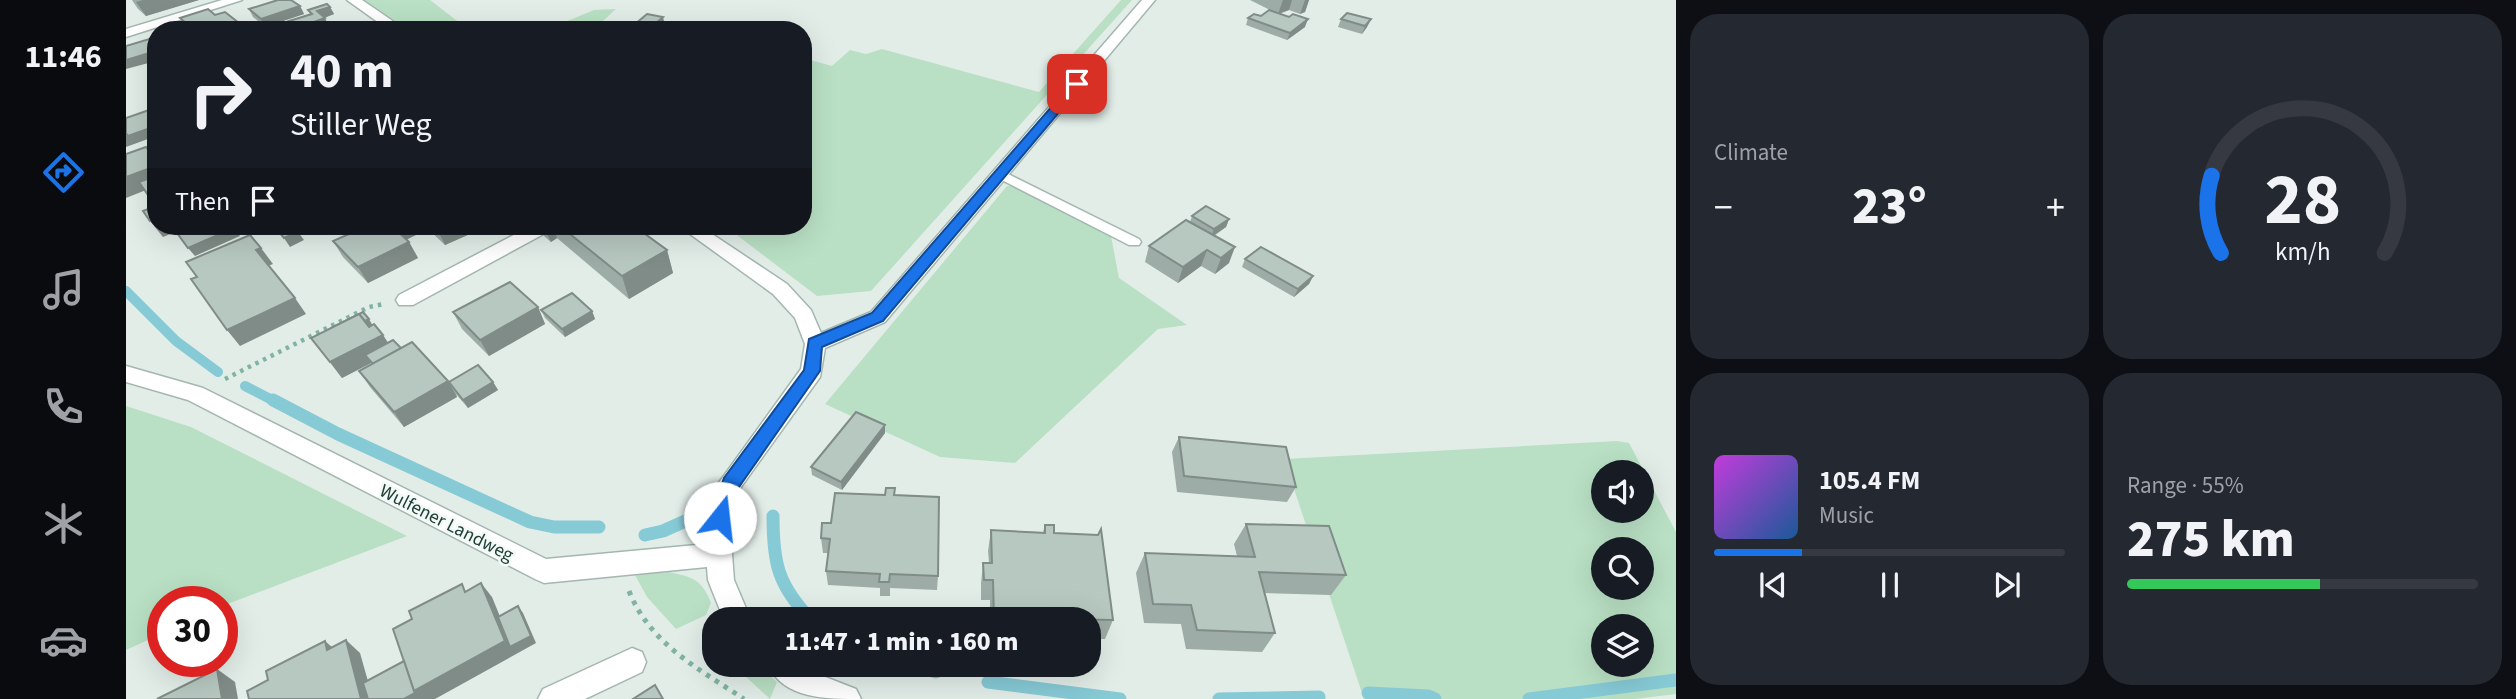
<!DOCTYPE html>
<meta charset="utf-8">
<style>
:root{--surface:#171b24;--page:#242831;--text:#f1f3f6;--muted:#9ea1a6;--line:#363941;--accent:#1a73e8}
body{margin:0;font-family:"Source Sans 3",sans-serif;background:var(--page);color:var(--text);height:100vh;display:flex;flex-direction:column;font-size:26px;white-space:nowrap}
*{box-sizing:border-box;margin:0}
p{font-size:23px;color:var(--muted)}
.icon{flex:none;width:38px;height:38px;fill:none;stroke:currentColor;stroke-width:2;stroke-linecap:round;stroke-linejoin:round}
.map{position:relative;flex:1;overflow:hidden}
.drawer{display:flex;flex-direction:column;gap:14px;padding:14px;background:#0d0f14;width:840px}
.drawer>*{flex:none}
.guide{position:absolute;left:21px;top:21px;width:665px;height:214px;border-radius:28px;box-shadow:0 7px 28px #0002;background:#171b24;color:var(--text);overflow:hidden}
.tools{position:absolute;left:1465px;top:460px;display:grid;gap:14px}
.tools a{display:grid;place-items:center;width:63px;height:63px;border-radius:50%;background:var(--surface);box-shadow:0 7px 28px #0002;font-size:35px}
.speed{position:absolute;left:21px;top:586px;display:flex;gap:14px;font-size:35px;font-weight:700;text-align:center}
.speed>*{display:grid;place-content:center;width:91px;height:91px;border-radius:50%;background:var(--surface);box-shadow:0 7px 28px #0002;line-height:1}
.speed .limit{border:10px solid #d22;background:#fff;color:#111}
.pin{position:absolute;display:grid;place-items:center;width:60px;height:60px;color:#fff;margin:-30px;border-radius:14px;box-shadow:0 4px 10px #0006}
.me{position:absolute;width:77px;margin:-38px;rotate:16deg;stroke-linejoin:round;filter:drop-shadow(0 0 5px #0008)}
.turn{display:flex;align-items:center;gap:24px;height:147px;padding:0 28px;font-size:32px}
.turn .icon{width:91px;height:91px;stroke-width:2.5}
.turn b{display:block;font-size:49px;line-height:60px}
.then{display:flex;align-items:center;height:66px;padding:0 28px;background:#0003;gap:14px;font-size:26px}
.big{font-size:52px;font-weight:800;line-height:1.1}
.drawer .tile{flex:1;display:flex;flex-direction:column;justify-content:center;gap:10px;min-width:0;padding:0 24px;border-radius:28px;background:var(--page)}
.drawer .dial{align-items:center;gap:0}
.dial svg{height:182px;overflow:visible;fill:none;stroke:var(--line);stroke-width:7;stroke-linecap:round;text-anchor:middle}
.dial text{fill:var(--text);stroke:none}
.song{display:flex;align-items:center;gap:21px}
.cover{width:84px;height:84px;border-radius:10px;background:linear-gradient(135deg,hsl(290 70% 55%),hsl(210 70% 35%))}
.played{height:7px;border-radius:4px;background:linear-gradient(90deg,var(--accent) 25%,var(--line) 25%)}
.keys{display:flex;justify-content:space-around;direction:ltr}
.heat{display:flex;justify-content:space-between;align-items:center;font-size:38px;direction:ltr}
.charge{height:10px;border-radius:5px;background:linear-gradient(90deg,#34c759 55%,var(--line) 0)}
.drawer .tiles{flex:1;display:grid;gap:14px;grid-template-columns:repeat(2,1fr)}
.trip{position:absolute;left:576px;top:607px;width:399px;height:70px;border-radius:28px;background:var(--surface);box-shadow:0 7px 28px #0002;font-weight:800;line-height:70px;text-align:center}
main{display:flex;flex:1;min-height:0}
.dock{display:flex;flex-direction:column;width:126px;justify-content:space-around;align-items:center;background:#090b0e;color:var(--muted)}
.dock .icon{width:49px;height:49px}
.dock .active{color:var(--accent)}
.dock b{font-size:32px;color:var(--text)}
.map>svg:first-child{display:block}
.green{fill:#b9e0c4;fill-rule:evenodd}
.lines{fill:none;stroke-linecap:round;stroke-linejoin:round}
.stream-far1{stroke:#86cad6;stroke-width:10}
.stream{stroke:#86cad6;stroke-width:13}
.service-casing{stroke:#a4b6b0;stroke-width:3}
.minor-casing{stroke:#a4b6b0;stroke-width:3}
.path-far1{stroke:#80b3a3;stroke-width:4.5;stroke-dasharray:3.5 5;stroke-linecap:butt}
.path{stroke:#80b3a3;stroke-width:5;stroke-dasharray:4.5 6;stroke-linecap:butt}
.service{fill:#fff;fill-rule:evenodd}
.minor{fill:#fff;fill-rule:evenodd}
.wall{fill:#9daca6}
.shaded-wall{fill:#808c87}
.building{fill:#b7c8c1;stroke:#808c87;stroke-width:2}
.route{fill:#1a73e8;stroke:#114b97;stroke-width:2}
.labels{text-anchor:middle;stroke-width:5;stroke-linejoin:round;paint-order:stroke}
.street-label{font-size:19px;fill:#204038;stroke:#f3f9f6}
</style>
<main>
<nav class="dock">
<b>11:46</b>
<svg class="icon active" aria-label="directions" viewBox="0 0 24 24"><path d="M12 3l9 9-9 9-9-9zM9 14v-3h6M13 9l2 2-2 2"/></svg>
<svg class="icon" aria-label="music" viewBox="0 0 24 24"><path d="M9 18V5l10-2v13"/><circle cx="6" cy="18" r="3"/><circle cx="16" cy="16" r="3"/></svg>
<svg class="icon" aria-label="phone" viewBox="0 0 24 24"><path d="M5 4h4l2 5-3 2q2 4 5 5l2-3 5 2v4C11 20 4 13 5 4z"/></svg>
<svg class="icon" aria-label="climate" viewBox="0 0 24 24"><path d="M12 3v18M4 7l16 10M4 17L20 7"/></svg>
<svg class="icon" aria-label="car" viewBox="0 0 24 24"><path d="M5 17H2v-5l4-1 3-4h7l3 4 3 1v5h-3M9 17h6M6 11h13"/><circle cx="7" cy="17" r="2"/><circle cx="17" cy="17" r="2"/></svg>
</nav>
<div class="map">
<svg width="1550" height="699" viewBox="0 0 1550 699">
<rect width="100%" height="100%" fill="#e2ede8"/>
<!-- green -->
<g class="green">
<polygon points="238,0 304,0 343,30 284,30"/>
<polygon points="995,0 1006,0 745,291 691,296 599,226 677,226 677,58 706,66 724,50 740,54 756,49 913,92"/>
<polygon points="490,9 467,30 420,30 468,10"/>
<polygon points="881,186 893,186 985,236 993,278 1061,325 1032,329 889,463 814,457 699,404"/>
<polygon points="0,406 65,427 281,536 96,606 96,602 37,602 37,633 0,650"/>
<path d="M1491 441 1503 443 1550 532V694L1509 699H1238L1158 459ZM1477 472H1516V511H1477ZM1477 550H1516V588H1477ZM1477 626H1516V665H1477Z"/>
<path d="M543 572C566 577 576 579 585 603L580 615 550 629 521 597 509 575Z"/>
<polygon points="607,665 632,665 651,682 644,699"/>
</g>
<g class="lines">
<!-- stream-far1 -->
<g class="stream-far1">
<polyline points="0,291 50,341 92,372"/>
<polyline points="119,386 150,402"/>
</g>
<!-- stream -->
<g class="stream">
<polyline points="147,400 212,434 404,522 428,527 473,527"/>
<path d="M647 516C647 564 652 585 685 620"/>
<polyline points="519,535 537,531 566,518"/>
<polyline points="786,665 810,672"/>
<polyline points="862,682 994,699"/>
<polyline points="1242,693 1302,696 1309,699"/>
<polyline points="1093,699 1193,697"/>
<polyline points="1403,699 1550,680"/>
</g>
<!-- service casing -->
<g class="service-casing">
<polygon id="service" points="874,170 1013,239 1015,242 1013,245 1003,245 870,177 868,174"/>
</g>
<!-- minor casing -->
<g class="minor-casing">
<g id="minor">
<polygon points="96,0 116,0 0,37 0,29"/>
<polygon points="221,0 236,0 280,30 263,30"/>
<polygon points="1016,0 1029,0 759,322 699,348 694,377 615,487 607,518 606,554 608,580 625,620 598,620 582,580 581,567 418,583 409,579 62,400 0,382 0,366 77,388 420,559 581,544 583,518 592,484 675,369 679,344 669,318 647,294 553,226 574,226 661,284 685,310 695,333 745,312"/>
<polygon points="30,146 30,157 0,167 0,156"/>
<polygon points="405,226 428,226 425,230 287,305 273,305 270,300 273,295"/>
<polygon points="506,648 516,652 520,662 516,672 459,699 412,699 417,689"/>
<path d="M642 665H679L689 673 730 689 735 699C700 699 658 699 642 665Z"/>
</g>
</g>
<!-- path-far1 -->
<polyline class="path-far1" points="99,379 243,307 258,304"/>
<!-- path -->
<path class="path" d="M503 591C524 644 573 669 618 699"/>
<!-- service -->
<use href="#service" class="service"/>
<!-- minor -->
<use href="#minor" class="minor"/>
</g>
<!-- wall -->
<g class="wall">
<polygon points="6,0 73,0 20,16 12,9"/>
<polygon points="1124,0 1183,0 1179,12 1174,14 1163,10 1153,14 1179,27 1161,40 1120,25 1122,18 1135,16 1148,12"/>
<polygon points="174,6 178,14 139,27 127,17 123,9"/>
<polygon points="204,7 208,14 198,18 203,26 192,30 169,30 163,21 184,14 182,10"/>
<polygon points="89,15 113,23 115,27 135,30 61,30 54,18"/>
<polygon points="1215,19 1245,19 1241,27 1236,34 1212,27"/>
<polygon points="1066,216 1103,219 1100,227 1088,236 1103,263 1089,274 1075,266 1052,283 1019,262 1023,246 1064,222"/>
<polygon points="241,226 362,226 319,245 301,228 302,229 280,239 283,242 292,258 242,283 217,257 207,241"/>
<polygon points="418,226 508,226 541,250 547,273 503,299 431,238 425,242 418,236 414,228"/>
<polygon points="1119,259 1187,276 1183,284 1168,297 1116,267"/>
<polygon points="412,307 419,324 363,356 336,329 327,312"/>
<polygon points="415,310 466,311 469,319 439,337 419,318"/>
<polygon points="247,325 257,335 262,343 275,348 323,382 367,382 372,390 342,408 330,394 331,397 278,427 244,387 233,371 246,364 245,363 216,378 185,338"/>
<polygon points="759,433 716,490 686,475 685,467"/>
<polygon points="1053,437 1170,487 1161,502 1051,492 1046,452"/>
<polygon points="769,488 769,495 812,576 811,590 764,588 764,596 754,596 754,588 702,585 700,571 702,553 697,553 695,538 705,523 759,495"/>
<polygon points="1120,524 1220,575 1205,595 1138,593 1149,633 1136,652 1060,649 1055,624 1018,623 1010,573 1019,553 1111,556 1108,544"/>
<polygon points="919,525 928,533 987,620 979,639 962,639 962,620 864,620 864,600 855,600 855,583 857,563 863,563 862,551 865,530 917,532"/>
</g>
<!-- shaded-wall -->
<g class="shaded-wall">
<polygon points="17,0 73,0 20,16 10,2"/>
<polygon points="1157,0 1166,0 1163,10 1152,14"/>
<polygon points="1179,0 1183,0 1179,12 1174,14"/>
<polygon points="174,6 178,14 139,27 135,19"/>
<polygon points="204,7 208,14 195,19 191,11"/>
<polygon points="537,17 539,25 533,30 522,30"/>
<polygon points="199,18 203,26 192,30 172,30 171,28"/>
<polygon points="1182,19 1179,27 1161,40 1164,33"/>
<polygon points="1245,19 1241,27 1236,34 1239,26"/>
<polygon points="113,23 117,30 94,30"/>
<polygon points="30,51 30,61 0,69 0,60"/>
<polygon points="30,126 30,136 0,147 0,133"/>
<polygon points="30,166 30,186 0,198 0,177"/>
<polygon points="30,192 30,203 29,203 22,195"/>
<polygon points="30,219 30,226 96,226 62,240 54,230 37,237 24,221"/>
<polygon points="1103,219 1100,227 1085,237 1088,229"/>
<polygon points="287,226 300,226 302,229 276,242 271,233"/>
<polygon points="318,226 362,226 319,245 311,229"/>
<polygon points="108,228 114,236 69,256 62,248"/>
<polygon points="428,230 431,238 425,242 421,234"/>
<polygon points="172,232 178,240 164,247 158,238"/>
<polygon points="283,242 292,258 242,283 232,267"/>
<polygon points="1109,247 1103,263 1089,274 1095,258"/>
<polygon points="135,248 147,264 142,266 130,250"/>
<polygon points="541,250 547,273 503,299 496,276"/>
<polygon points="1081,250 1075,266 1052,283 1057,267"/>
<polygon points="1187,276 1183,284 1168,297 1172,289"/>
<polygon points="169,298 180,314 114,346 101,330"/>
<polygon points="412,307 419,324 363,356 354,340"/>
<polygon points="466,311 469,319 439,337 436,329"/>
<polygon points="243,319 248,328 211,335"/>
<polygon points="257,335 267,351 239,355 245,363 216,378 204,362"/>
<polygon points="322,381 331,397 278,427 268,412"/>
<polygon points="367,382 372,390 342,408 337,400"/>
<polygon points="759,425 759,433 716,490 715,482"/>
<polygon points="355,583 366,597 386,646 392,606 397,613 410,643 309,699 278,699 288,691"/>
<polygon points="220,640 234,653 247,699 235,699"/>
<polygon points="199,641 214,654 201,650"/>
<polygon points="91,669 109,682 112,699 96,699"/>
</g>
<!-- building -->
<g class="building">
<polygon points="152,0 165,0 174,6 135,19 123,9"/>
<polygon points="201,4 204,7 191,11 199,18 171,28 163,21 186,14 182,10"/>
<polygon points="82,9 89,15 99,12 113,23 94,30 68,30 54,18"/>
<polygon points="1143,10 1163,17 1167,14 1182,19 1164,33 1122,18 1128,14 1135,16"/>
<polygon points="1221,13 1245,19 1239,26 1215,19"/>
<polygon points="521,14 537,17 522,30 502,30"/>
<polygon points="642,22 667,30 630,30"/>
<polygon points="126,23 135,30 116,30 114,27"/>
<polygon points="30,37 30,51 0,60 0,46"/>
<polygon points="26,109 30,114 30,126 2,136 0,133 0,118"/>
<polygon points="20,147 26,154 30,153 30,166 0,177 0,154"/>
<polygon points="30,176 30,192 22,195 13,182"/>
<polygon points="30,206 30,219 24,221 17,211"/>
<polygon points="1080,206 1103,219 1088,229 1066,216"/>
<polygon points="1060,220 1109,247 1095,258 1081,250 1057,267 1023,246"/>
<polygon points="70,226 106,226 108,228 62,248 51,233"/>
<polygon points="148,226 167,226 172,232 158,238"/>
<polygon points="241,226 266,226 283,242 232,267 207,241"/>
<polygon points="266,226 287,226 273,232"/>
<polygon points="307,226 318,226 311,229"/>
<polygon points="418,226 426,226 428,230 421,234 414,228"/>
<polygon points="434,226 508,226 541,250 496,276"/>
<polygon points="124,235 135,248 130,250 169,298 101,330 65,279 71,277 60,262"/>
<polygon points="1135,247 1187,276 1172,289 1119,259"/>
<polygon points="384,282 412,307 354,340 327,312"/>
<polygon points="446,293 466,311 436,329 415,310"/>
<polygon points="237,312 243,319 239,321 233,314 205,328"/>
<polygon points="233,314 243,327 248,324 257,335 204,362 185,338"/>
<polygon points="267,340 275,348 247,364 239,355"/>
<polygon points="286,342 322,381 268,412 233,371"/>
<polygon points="352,365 367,382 337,400 323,382"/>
<polygon points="730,412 759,425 715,482 685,467"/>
<polygon points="1053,437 1160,447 1170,487 1058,476"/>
<polygon points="760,488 769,488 768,495 813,497 812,576 764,574 763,582 753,582 754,574 700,571 704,539 695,538 696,523 705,523 709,493 759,495"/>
<polygon points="1120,524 1203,526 1220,575 1133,572 1149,633 1071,630 1065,605 1027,604 1019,553 1129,557"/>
<polygon points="919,525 928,525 928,533 972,535 975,529 987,620 936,619 936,620 926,620 926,618 871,616 870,620 868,620 867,580 858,580 857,563 866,563 865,530 919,533"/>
<polygon points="355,583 379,641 288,691 267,629 286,619 283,611 336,584 339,592"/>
<polygon points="392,606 405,636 384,647 372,617"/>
<polygon points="220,640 235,699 123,699 121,691 142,680 140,671 199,641 201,650"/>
<polygon points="278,661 288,691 289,693 278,699 242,699 237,683"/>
<polygon points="91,669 96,699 31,699"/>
<polygon points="529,685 537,699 507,699"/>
</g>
<!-- route -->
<polygon class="route" points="947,82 957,84 757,321 696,347 694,371 613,487 601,523 594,526 588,523 585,518 598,478 678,370 683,339 746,313"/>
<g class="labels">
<!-- street labels -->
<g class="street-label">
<text transform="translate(321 522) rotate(27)" y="7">Wulfener Landweg</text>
</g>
</g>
</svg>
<div class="tools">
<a><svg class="icon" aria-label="sound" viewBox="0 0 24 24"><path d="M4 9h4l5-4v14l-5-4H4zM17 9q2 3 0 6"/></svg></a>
<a><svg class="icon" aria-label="search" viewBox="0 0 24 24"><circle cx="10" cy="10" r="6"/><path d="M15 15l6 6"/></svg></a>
<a><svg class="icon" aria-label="layers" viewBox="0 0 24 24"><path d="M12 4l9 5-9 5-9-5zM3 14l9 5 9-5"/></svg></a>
</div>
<div class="speed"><div class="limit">30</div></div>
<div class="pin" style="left:951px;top:84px;background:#d93025"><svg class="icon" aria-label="arrive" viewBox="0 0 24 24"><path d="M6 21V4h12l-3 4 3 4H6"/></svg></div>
<svg class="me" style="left:594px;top:518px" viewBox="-20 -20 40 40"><circle r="19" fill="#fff"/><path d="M0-13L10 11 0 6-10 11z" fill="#1a73e8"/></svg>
<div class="trip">11:47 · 1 min · 160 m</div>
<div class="guide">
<div class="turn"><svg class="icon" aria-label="right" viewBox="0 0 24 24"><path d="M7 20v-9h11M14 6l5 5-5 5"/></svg><div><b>40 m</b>Stiller Weg</div></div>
<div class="then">Then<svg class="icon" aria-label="arrive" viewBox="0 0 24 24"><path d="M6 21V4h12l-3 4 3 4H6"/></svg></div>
</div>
</div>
<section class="drawer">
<div class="tiles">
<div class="tile"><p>Climate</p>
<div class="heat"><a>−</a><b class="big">23°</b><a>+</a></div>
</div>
<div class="tile dial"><svg viewBox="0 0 100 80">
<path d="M14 69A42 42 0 1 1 86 69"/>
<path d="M14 69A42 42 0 0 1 10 35" stroke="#1a73e8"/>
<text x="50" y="56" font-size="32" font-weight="700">28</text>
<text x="50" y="72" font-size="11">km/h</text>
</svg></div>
<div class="tile">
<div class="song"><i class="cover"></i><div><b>105.4 FM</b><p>Music</p></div></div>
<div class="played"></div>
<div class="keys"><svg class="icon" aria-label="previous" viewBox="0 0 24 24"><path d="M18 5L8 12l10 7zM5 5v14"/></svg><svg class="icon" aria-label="pause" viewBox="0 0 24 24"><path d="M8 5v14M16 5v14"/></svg><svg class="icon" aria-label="next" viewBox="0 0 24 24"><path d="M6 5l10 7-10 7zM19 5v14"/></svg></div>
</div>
<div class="tile"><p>Range · 55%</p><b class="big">275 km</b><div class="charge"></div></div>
</div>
</section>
</main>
